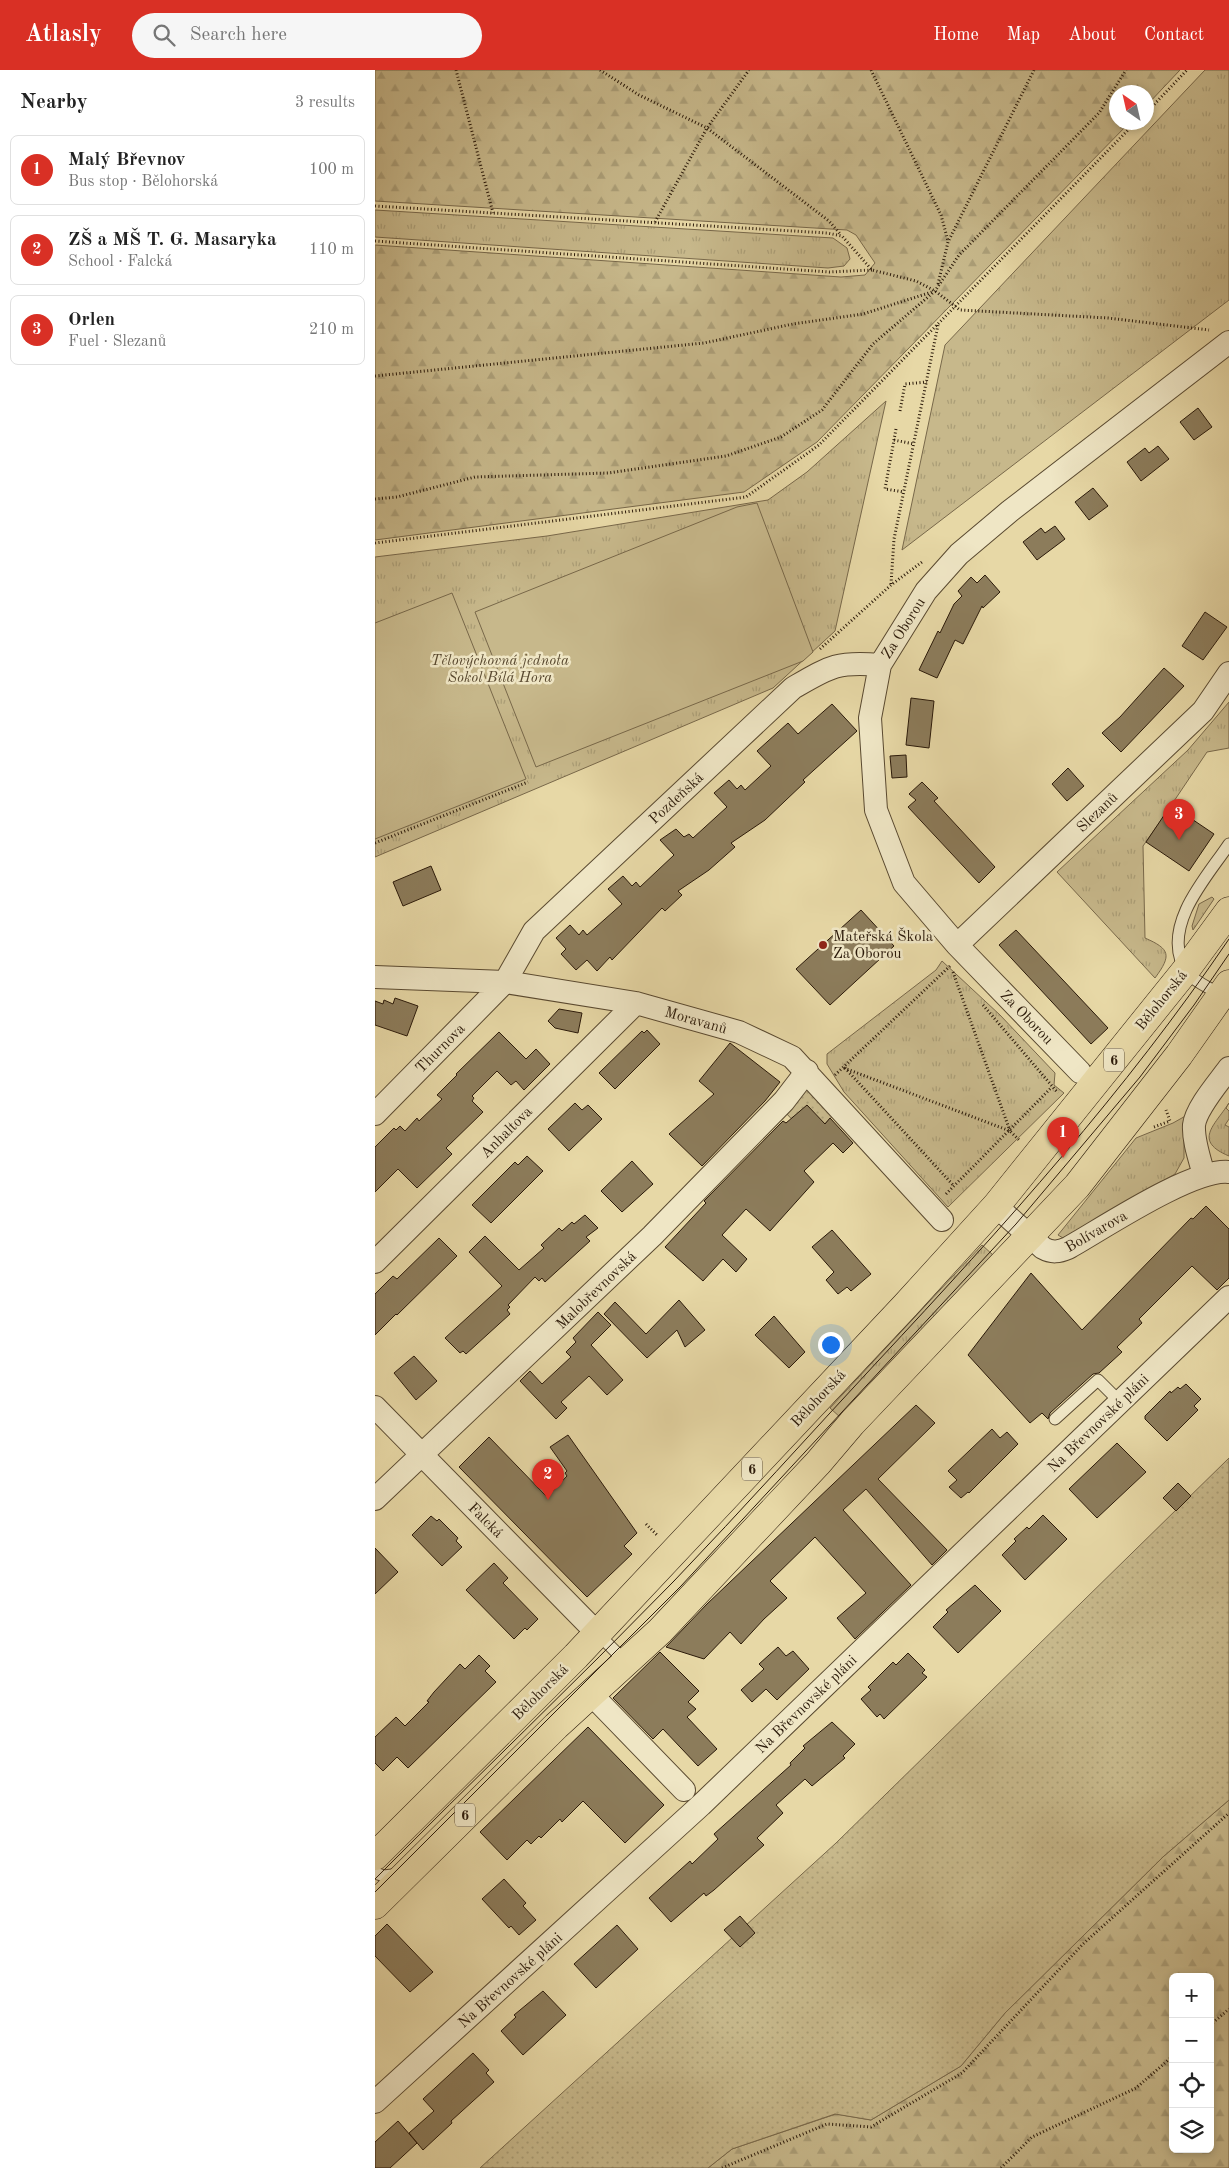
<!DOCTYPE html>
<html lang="en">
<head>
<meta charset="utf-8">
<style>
  body { margin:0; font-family:"Old Standard TT",serif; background:#f6f6f6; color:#222 }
  .controls { position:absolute; right:15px; bottom:15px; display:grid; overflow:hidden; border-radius:8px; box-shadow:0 2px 8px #0003 }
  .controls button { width:45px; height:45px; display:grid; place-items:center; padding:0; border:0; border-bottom:1px solid #e0e0e0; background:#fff; color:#222; font:25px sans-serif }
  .compass { position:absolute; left:734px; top:15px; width:45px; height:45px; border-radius:50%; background:#fff; box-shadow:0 2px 8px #0003; rotate:326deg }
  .you { position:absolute; left:455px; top:1274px; width:18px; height:18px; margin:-12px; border:4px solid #fff; border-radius:50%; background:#1a73e8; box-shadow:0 0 0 8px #1a73e833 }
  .badge { display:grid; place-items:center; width:32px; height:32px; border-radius:50%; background:#d93025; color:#fff; font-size:16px; font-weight:700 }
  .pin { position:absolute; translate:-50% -41px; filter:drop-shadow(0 1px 2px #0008) }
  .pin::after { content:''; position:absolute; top:26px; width:18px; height:15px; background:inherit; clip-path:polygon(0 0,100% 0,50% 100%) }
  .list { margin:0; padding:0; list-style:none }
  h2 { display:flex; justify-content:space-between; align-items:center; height:65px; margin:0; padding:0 20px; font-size:21px }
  h2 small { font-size:16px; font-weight:400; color:#767676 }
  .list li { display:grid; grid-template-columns:32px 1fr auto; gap:15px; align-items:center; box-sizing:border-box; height:70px; margin:0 10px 10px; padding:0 10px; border:1px solid #e0e0e0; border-radius:8px }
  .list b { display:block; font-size:19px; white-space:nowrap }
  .list p { margin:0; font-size:16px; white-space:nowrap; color:#767676 }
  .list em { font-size:16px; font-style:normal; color:#767676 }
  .icon { flex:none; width:28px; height:28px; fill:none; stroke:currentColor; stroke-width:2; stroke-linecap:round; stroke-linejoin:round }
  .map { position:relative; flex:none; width:854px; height:2098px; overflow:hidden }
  header { display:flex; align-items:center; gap:30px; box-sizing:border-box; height:70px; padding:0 25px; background:#d93025; color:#fff }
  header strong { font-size:24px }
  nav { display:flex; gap:28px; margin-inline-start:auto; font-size:18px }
  .search { width:350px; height:45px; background:#f6f6f6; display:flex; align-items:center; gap:12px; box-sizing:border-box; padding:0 18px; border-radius:28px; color:#767676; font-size:19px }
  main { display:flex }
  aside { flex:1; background:#fff }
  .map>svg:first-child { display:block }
  .grass { fill:url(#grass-tufts); stroke:#78684a }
  .forest { fill:url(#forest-firs); stroke:#78684a; fill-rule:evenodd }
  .garden { fill:url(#garden-dots); stroke:#78684a }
  .pitch { fill:#c7b88b; stroke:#78684a }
  .building { fill:#8c7c5b; stroke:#2a1909 }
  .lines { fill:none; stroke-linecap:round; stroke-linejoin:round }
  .lane-casing { stroke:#594930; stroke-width:13 }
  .street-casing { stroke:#594930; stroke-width:24 }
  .primary-casing { stroke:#2a1909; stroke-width:29 }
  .path { stroke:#2a1909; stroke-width:3; stroke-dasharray:1 2.5; stroke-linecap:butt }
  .lane { stroke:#efe6c5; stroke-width:11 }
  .street { stroke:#efe6c5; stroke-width:22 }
  .primary { stroke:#e7d8a6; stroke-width:28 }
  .tram { stroke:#2a1909; stroke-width:1 }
  .poi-dot { fill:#8f2418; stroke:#efe6c5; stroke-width:2 }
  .labels { text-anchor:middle; stroke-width:5; stroke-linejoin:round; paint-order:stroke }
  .shield { fill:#efe6c5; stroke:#655641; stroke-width:1 }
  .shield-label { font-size:14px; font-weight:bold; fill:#2a1909 }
  .street-label { font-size:15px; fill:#2a1909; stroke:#efe6c5 }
  .park-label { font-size:15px; font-style:italic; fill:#594930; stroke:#efe6c5 }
  .poi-label { font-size:15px; fill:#2a1909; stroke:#efe6c5; text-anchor:start }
</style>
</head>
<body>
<header>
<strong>Atlasly</strong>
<div class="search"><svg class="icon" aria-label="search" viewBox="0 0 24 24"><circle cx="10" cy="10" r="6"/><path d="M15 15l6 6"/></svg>Search here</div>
<nav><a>Home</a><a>Map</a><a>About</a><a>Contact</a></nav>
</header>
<main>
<aside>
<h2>Nearby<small>3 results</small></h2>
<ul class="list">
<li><span class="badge">1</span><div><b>Malý Břevnov</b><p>Bus stop · Bělohorská</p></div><em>100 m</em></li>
<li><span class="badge">2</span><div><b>ZŠ a MŠ T. G. Masaryka</b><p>School · Falcká</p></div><em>110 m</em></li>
<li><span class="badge">3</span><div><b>Orlen</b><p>Fuel · Slezanů</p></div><em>210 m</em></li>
</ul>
</aside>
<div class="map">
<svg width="854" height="2098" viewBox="0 0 854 2098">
  <defs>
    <pattern id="grass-tufts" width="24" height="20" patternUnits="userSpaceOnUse" patternTransform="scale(1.25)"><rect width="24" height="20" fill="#c7b88b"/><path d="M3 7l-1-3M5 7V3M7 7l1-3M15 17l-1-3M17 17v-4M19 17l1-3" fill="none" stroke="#ab9e77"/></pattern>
    <pattern id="forest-firs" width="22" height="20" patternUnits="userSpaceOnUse" patternTransform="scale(1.25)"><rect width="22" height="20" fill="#c7b88b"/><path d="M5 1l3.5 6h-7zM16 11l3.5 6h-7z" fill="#ab9e77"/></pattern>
    <pattern id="garden-dots" width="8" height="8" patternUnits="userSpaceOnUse" patternTransform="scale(1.25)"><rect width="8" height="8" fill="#c7b88b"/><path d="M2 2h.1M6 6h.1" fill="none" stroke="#ab9e77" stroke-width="1.8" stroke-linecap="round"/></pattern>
  </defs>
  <rect width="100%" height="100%" fill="#e7d8a6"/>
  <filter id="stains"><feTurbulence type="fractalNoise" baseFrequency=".004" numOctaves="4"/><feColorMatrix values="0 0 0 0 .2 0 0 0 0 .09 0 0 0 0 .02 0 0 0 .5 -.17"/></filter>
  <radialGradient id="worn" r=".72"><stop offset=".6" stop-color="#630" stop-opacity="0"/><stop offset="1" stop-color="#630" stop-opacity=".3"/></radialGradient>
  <path class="grass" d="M 830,0 L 854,0 L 854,230 L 527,480 L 570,275 Z
    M 0,140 L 458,168 L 472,178 L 475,189 L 469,196 L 453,198 L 0,167 Z
    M 511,331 L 460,561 L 398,618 L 0,787 L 0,487 L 172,466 L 393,430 L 432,402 Z
    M 854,632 L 854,678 L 832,682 L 793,740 L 790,741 L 792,742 L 768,776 L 770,868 C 795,879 797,885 780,908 L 682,802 L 813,680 Z
    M 837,827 L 839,829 L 818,860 L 817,856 L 824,834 Z
    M 567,891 L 625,945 L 680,1003 L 679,1015 L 689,1023 L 573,1137 L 469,1022 L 452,994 L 452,984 L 561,900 Z
    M 854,1033 L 851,1038 L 854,1041 L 854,1049 L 850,1055 L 854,1057 L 854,1086 C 818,1071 839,1056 854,1033 Z
    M 814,1044 L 809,1065 L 809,1088 L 800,1104 L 688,1168 L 683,1165 L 761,1068 L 798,1053 Z
    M 607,1175 L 618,1185 L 466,1348 L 455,1338 Z"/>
  <path class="forest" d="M 0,0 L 805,0 L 772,35 L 772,22 L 742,22 L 742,52 L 754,53 L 442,372 L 369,422 L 0,470 L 0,175 L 466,207 L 490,205 L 500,193 L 481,165 L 472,160 L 0,131 Z
    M 854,1730 L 854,2098 L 333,2098 L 357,2079 L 461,2044 L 496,2050 L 586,1996 L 630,1943 L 789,1786 ZM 798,1907 L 835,1907 L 835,2079 L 798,2079 Z"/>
  <path class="garden" d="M 432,1018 L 462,1042 L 435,1068 L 407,1039 Z
    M 854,1388 L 854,1730 L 789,1786 L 630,1943 L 586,1996 L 496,2050 L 460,2044 L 357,2079 L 333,2098 L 105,2098 L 461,1773 Z"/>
  <path class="pitch" d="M 382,433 L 438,582 L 428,591 L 161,697 L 100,542 L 362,437 Z
    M 77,523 L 151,709 L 0,769 L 0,553 Z"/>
  <path class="building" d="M 823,338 L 837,357 L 819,370 L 805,352 Z
    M 783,376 L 794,389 L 766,411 L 752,392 L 770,378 L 774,383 Z
    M 718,418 L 733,436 L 714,450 L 700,432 Z
    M 680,456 L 690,469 L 662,490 L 648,472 L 666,458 L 670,463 Z
    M 610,505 L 625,522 L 608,538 L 607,536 L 588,574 L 580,570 L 562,608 L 544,600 L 563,561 L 565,563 L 579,534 L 587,526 L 583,521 L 596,507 L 602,513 Z
    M 830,542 L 852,557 L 828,590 L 807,576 Z
    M 789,598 L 809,616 L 746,682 L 727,663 L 745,647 Z
    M 536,628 L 559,631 L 554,678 L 531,675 Z
    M 457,634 L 482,661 L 428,710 L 430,712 L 390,750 L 356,773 L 360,777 L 334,800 L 303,821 L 307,825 L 290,841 L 287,838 L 237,890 L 235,887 L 222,901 L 212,890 L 201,900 L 186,884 L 191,879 L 181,868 L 195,855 L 204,865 L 208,860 L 212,865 L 247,834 L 233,819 L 248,806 L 257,816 L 261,812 L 265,817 L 299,785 L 285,770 L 301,759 L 309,767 L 314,764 L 318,768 L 352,737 L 339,723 L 354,710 L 362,719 L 366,715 L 370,720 L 396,696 L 382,681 L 413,653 L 423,664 Z
    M 531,685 L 532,707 L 517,708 L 515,686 Z
    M 693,698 L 709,716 L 692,731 L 677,714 Z
    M 547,712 L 563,728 L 559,731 L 620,797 L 604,813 L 533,737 L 541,730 L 534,724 Z
    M 796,735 L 839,764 L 814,801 L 771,772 Z
    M 56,796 L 66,820 L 28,836 L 18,812 Z
    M 486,840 L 519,876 L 455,935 L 421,899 Z
    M 641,860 L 733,958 L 716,974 L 624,875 Z
    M 20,928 L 43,936 L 32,966 L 0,955 L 0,931 L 8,934 L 9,930 L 18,934 Z
    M 184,939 L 207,943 L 203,963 L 180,958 L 173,951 Z
    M 272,960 L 285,974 L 240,1019 L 224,1003 L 267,961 L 269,963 Z
    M 124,962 L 151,989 L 161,979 L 175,994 L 149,1020 L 141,1011 L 136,1015 L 122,1001 L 97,1026 L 99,1028 L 97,1031 L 108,1042 L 71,1078 L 77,1084 L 42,1118 L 23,1099 L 0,1122 L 0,1077 L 19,1058 L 21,1060 L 25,1056 L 30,1061 L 42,1048 L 44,1051 L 67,1029 L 62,1025 L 82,1005 L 81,1004 Z
    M 355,973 L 405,1012 L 390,1031 L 327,1096 L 294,1064 L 339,1024 L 324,1011 Z
    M 200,1033 L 207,1040 L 213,1035 L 227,1049 L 194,1081 L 173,1059 Z
    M 432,1035 L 450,1054 L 455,1048 L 478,1073 L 468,1083 L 458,1073 L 429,1101 L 439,1112 L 395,1161 L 371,1139 L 347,1165 L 372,1189 L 361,1202 L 348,1189 L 328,1211 L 290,1177 L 331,1133 L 329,1131 L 408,1051 L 411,1053 Z
    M 152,1086 L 168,1101 L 116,1153 L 97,1135 L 140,1092 L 143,1095 Z
    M 257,1091 L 278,1114 L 247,1142 L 226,1121 Z
    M 831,1136 L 854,1159 L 854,1208 L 842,1220 L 817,1196 L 764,1249 L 767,1253 L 742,1277 L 747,1282 L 724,1303 L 718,1304 L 675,1343 L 673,1349 L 667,1343 L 655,1353 L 593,1285 L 656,1203 L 707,1260 L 816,1148 L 818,1149 Z
    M 210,1145 L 223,1158 L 211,1167 L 215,1171 L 170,1212 L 167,1208 L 164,1211 L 160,1207 L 133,1235 L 135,1237 L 132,1240 L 135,1244 L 91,1284 L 88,1281 L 85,1283 L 70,1268 L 127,1216 L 94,1182 L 110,1166 L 144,1200 L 169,1178 L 166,1175 L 184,1158 L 187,1161 L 197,1152 L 199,1154 Z
    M 457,1160 L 496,1204 L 476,1221 L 472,1217 L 463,1224 L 451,1210 L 459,1202 L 437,1177 Z
    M 64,1168 L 82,1186 L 22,1245 L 21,1244 L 0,1265 L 0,1224 L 18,1206 L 22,1209 Z
    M 304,1230 L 330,1260 L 310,1277 L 302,1260 L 272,1288 L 229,1244 L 240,1232 L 271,1264 Z
    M 223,1242 L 236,1255 L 216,1275 L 248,1310 L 232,1325 L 214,1306 L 186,1332 L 192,1338 L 181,1349 L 145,1311 L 155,1301 L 167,1314 L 196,1287 L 191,1282 L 201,1272 L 198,1268 Z
    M 399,1246 L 430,1282 L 414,1298 L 380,1265 Z
    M 39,1286 L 62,1311 L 41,1330 L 19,1303 Z
    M 811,1314 L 826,1329 L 819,1336 L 823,1340 L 792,1371 L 770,1349 L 770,1346 L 795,1321 L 796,1323 L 803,1317 L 805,1319 Z
    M 541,1335 L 560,1353 L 503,1409 L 572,1480 L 557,1495 L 491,1419 L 468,1440 L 536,1515 L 480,1569 L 462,1548 L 491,1523 L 440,1467 L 395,1511 L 412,1528 L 389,1549 L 366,1574 L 355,1562 L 329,1589 L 291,1577 L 332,1534 Z
    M 617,1359 L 625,1368 L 632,1362 L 643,1374 L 594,1423 L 593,1422 L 586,1428 L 574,1417 L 582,1410 L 573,1401 Z
    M 193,1365 L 262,1463 L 249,1476 L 257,1484 L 212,1527 L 84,1397 L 114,1367 L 172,1427 L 192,1406 L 190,1403 L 192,1401 L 175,1377 Z
    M 742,1373 L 771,1402 L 722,1448 L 694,1419 Z
    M 803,1413 L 816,1426 L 801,1441 L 788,1428 Z
    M 668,1445 L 692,1469 L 650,1510 L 627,1485 L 641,1471 L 639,1469 L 652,1457 L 654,1459 Z
    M 56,1446 L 62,1451 L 64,1449 L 83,1468 L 81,1471 L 87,1477 L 67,1496 L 37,1465 Z
    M 0,1478 L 23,1502 L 0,1524 Z
    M 119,1493 L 133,1508 L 128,1513 L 163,1549 L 152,1560 L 150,1558 L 139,1569 L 91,1520 Z
    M 600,1515 L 626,1541 L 583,1583 L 558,1557 L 573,1542 L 571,1540 Z
    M 403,1577 L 411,1586 L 418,1581 L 434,1599 L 402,1630 L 391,1619 L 377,1632 L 366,1620 L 389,1599 L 384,1594 Z
    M 285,1582 L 324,1621 L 313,1632 L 321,1639 L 312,1647 L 342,1679 L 323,1696 L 288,1659 L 278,1669 L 238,1628 Z
    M 533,1583 L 550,1600 L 547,1603 L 552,1607 L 509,1649 L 505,1644 L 502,1647 L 486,1629 L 496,1620 L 493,1617 L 518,1592 L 521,1595 Z
    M 104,1585 L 115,1596 L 110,1601 L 121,1612 L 33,1698 L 22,1687 L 8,1701 L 0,1693 L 0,1667 L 21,1647 L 30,1656 L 54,1632 L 52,1631 L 59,1622 L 85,1594 L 90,1599 Z
    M 457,1652 L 480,1674 L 468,1686 L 470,1688 L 437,1716 L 430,1709 L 401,1735 L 408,1743 L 382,1768 L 389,1775 L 339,1820 L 331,1826 L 329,1823 L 296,1852 L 274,1828 L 315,1791 L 317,1794 L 343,1769 L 339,1764 L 416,1695 L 415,1693 L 430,1678 L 428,1676 Z
    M 213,1657 L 289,1735 L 250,1773 L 208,1731 L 187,1752 L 185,1749 L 166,1768 L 164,1766 L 156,1774 L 152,1770 L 132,1790 L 105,1762 Z
    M 129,1809 L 151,1833 L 148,1836 L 161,1850 L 144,1865 L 136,1856 L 134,1858 L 107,1829 Z
    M 365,1846 L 380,1863 L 365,1877 L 349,1860 Z
    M 12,1854 L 58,1902 L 35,1922 L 0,1886 L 0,1866 Z
    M 242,1855 L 263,1879 L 221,1918 L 199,1894 Z
    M 168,1921 L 191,1945 L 148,1985 L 126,1961 L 141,1947 L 139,1945 Z
    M 98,1983 L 114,2000 L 111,2003 L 119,2012 L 76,2051 L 77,2053 L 48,2080 L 34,2063 L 59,2041 L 48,2029 Z
    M 23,2051 L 42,2073 L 15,2098 L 0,2098 L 0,2072 Z"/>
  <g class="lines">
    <defs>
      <path id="lane" d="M 846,925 C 835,918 820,912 811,902 C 808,899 808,895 806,891 C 792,849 832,807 854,774
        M 680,1349 L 723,1310 L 745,1332
        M 222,1563 L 251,1592
        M 0,1803 L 9,1806 L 25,1804"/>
      <path id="street" d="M 582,875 L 828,641 L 854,603
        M 0,907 L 130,912 L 261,933 L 364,962 L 417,987 L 567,1150
        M 705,1002 L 582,875 L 529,813 L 501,740 L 495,648 L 505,595 L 551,521 L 584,484 L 635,441 L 854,272
        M 0,1044 L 130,912 L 159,861 L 418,618 C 454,597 462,591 505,595
        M 829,1105 C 825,1090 818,1071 819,1055 C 821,1038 844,1012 854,998
        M 621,1136 L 668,1178 C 677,1183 684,1182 693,1178 C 727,1159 818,1098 854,1102
        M 0,1192 L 261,933
        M 0,1337 L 222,1563
        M 0,1429 L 277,1166 L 409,1031 L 432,1001
        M 216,1624 L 309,1720
        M 0,2032 L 326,1735 L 854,1227"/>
      <path id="primary" d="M 0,1786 L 201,1586 L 531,1235 L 621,1136 L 810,901 L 854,841
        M 0,1835 L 181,1656 L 285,1561 L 443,1393 L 477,1353 L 702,1116 L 804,985 L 854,914"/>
    </defs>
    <use href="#lane" class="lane-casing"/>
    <use href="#street" class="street-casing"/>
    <use href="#primary" class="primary-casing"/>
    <path class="path" d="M 81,0 L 118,143
      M 225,0 L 264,25 L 332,58 L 454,151 L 466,165
      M 496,0 L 566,145 L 573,171
      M 772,42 L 812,0
      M 0,136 L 452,163 L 467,166 L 497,200 L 541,211 L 560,221 L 585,240 L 733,248 L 834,260
      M 280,152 L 332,58 L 374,0
      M 0,171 L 454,202 L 497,200
      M 563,214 L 573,172 L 659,0
      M 0,306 L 329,273 L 418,254 L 488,244 L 557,222
      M 525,341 L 530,314 L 552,312
      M 521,359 L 510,419 L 529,422
      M 519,370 L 539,374
      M 0,429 L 22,427 L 100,407 L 233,403 L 351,386 L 406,367 L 447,340 L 498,274 L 560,221 L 584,185 L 724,43 L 751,0
      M 0,473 L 371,427 L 444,375 L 761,52
      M 516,514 L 519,469 L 563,255
      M 445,579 L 516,515 L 547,492
      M 0,773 L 153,712
      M 578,902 L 635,1061
      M 608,935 L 683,1023
      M 469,998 L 635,1061 L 645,1071
      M 470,998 L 579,1116
      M 460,1005 L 575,896
      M 779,1057 L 795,1051 L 791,1040
      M 571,1124 L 676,1018
      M 271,1454 L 283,1466
      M 835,1955 L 854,1939
      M 347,2098 L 452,2054 L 496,2057 L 587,2003 L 708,1874 L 854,1743
      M 626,2098 L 657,2067 L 761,2018 L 798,1986"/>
    <use href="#lane" class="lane"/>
    <use href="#street" class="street"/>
    <use href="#primary" class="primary"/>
    <path class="tram" d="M 0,1809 C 99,1709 201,1612 299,1511 C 368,1439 435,1364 503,1291 C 629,1156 750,1022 854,869
      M 0,1822 L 306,1516 L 641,1154 L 765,1007 L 819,935 L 854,884"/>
  </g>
  <circle class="poi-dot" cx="448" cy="875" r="5"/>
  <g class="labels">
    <g class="shield">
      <rect x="729" y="978.5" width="20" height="23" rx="4"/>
      <rect x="367" y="1387.5" width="20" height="23" rx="4"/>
      <rect x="80" y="1733.5" width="20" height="23" rx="4"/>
    </g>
    <g class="shield-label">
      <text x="739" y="995">6</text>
      <text x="377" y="1404">6</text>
      <text x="90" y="1750">6</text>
    </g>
    <g class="street-label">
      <text transform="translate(528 558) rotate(-58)" y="5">Za Oborou</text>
      <text transform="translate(301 728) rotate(-43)" y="5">Pozdeňská</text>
      <text transform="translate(722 742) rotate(-44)" y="5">Slezanů</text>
      <text transform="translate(786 930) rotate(-51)" y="5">Bělohorská</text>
      <text transform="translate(652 947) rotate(46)" y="5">Za Oborou</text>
      <text transform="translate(321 950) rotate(16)" y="5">Moravanů</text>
      <text transform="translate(65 978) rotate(-45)" y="5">Thurnova</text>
      <text transform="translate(131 1062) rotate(-45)" y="5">Anhaltova</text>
      <text transform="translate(721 1161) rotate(-30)" y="5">Bolívarova</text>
      <text transform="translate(221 1220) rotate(-44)" y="5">Malobřevnovská</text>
      <text transform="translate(443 1328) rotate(-47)" y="5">Bělohorská</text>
      <text transform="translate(723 1353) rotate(-44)" y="5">Na Břevnovské pláni</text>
      <text transform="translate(111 1450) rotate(45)" y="5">Falcká</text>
      <text transform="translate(165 1622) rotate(-45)" y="5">Bělohorská</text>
      <text transform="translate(431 1634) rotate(-44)" y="5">Na Břevnovské pláni</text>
      <text transform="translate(135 1910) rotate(-42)" y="5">Na Břevnovské pláni</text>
    </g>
    <g class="park-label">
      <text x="125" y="595">Tělovýchovná jednota<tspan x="125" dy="17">Sokol Bílá Hora</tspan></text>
    </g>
    <g class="poi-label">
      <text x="458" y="871">Mateřská Škola<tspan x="458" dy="17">Za Oborou</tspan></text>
    </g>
  </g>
  <rect width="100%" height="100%" filter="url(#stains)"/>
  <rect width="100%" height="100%" fill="url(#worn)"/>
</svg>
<div class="controls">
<button>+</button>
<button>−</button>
<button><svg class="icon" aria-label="locate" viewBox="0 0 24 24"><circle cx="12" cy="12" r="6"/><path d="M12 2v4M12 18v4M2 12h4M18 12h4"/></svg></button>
<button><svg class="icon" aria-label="layers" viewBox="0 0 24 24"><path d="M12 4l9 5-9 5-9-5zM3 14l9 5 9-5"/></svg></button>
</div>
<svg class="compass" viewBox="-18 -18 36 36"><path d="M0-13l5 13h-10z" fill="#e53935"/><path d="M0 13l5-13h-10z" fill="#767676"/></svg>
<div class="you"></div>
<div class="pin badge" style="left:688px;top:1088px">1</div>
<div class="pin badge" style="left:173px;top:1430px">2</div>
<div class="pin badge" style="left:804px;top:770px">3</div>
</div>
</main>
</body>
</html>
